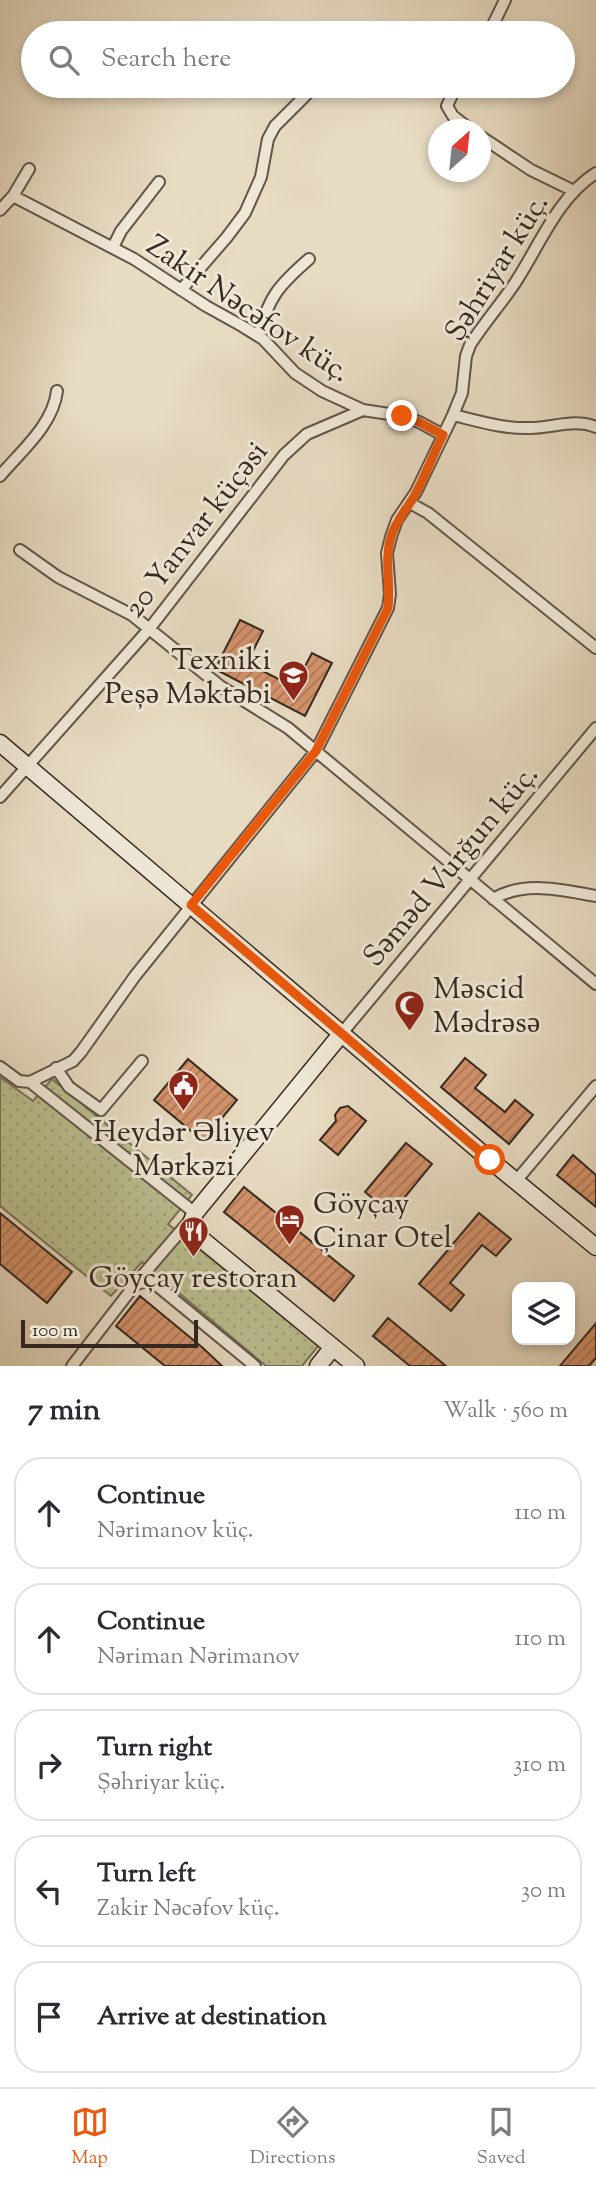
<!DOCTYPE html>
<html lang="en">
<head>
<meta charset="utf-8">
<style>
  body { margin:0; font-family:"Sorts Mill Goudy",serif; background:#f7f7f7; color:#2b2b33 }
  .controls { position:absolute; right:21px; bottom:21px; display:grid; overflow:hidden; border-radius:14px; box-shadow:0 4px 10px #0003 }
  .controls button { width:63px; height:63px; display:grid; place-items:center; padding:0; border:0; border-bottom:2px solid #e1e1e2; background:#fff; color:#2b2b33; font:35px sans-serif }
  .compass { position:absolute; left:428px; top:119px; width:63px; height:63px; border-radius:50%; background:#fff; box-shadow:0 4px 10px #0003; rotate:27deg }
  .scale { position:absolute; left:21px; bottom:18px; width:177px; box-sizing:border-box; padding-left:7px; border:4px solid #342820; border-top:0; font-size:19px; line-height:24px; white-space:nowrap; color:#342820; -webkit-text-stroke:5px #efe8d7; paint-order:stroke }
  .stop { position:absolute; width:21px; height:21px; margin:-16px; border:5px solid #ea580c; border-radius:50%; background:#fff }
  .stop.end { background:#ea580c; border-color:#fff; box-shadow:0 2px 7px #0008 }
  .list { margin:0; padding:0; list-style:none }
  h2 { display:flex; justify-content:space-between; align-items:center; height:91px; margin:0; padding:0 28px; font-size:30px }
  h2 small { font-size:23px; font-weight:400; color:#7c7c81 }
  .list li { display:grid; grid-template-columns:46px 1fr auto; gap:21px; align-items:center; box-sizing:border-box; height:112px; margin:0 14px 14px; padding:0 14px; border:2px solid #e1e1e2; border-radius:28px }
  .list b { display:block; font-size:26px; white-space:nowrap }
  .list p { margin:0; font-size:23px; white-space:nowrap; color:#7c7c81 }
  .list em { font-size:23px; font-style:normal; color:#7c7c81 }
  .icon { flex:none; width:38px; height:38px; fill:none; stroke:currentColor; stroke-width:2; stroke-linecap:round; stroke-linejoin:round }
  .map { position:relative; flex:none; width:596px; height:1366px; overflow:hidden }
  .search { position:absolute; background:#fff; box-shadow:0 4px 10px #0003; left:21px; right:21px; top:21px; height:77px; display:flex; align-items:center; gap:18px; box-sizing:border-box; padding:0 24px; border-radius:38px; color:#7c7c81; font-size:26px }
  .sheet { height:721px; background:#fff }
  nav { display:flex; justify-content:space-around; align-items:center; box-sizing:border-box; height:98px; border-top:2px solid #e1e1e2; background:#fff; font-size:19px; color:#7c7c81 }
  nav a { display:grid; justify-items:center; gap:4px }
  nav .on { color:#ea580c }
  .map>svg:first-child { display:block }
  .park { fill:url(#park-dots); stroke:#777458; stroke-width:2 }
  .building { fill:url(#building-hatch); stroke:#342820; stroke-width:2 }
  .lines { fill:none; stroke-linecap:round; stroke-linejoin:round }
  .street-casing { stroke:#615548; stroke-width:14 }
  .secondary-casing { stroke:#342820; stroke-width:19 }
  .street { stroke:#efe8d7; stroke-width:10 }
  .secondary { stroke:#efe8d7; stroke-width:16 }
  .route { stroke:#ea580c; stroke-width:9 }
  .labels { text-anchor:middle; stroke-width:6; stroke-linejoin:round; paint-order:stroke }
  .street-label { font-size:30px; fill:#342820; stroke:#efe8d7 }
  .poi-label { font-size:30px; fill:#342820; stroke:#efe8d7; text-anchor:start }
</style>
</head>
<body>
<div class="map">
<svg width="596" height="1366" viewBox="0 0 596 1366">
  <defs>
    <pattern id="park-dots" width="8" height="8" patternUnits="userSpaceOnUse" patternTransform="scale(1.75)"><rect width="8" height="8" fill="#babf90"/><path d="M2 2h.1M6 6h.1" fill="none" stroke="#a0a47c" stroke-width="1.8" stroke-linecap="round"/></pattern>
    <pattern id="building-hatch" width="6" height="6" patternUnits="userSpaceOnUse" patternTransform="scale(1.75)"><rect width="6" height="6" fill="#d4936c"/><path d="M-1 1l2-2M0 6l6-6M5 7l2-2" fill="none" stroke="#ad7858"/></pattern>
  </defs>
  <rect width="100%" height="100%" fill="#e7dbc2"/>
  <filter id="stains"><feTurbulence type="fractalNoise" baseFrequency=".00286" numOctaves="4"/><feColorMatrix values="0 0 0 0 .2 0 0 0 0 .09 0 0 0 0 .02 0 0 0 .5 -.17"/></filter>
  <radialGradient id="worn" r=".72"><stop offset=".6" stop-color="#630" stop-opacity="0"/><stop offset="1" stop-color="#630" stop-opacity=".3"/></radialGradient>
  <path class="park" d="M 0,1077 L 33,1101 L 52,1079 L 192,1195 L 168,1224 L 319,1345 L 302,1366 L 266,1366 L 142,1262 L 111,1296 L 0,1206 Z"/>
  <path class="building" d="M 240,620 L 263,631 L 247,663 L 294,687 L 312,653 L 332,663 L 305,716 L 215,669 Z
    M 465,1058 L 486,1075 L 475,1088 L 505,1112 L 515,1100 L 533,1115 L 509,1144 L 441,1087 Z
    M 188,1059 L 237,1100 L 203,1141 L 154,1100 Z
    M 348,1106 L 366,1121 L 338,1155 L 320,1140 L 336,1121 L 335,1115 L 340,1108 Z
    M 406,1143 L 432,1164 L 391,1214 L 365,1192 Z
    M 573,1155 L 596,1175 L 596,1207 L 557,1175 Z
    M 244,1187 L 354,1276 L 334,1301 L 224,1212 Z
    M 0,1213 L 72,1272 L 47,1303 L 0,1264 Z
    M 479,1213 L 511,1239 L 496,1256 L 482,1245 L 450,1283 L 464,1295 L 451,1311 L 419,1284 Z
    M 140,1296 L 203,1348 L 222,1366 L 165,1366 L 116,1326 Z
    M 388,1318 L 446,1366 L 410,1366 L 373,1336 Z
    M 596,1323 L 596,1358 L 589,1366 L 560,1366 Z"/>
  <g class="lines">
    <defs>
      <path id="street" d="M 489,33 L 505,0
        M 456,86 L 447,106 L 453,116 L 471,130
        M 480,136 L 531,170 L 574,191
        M 13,196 L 29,169
        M 0,210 L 13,196 L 134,259 L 206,306 L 242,326 L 263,339 L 295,373 L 322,391 L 363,410 L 402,416 L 419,422 L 443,435
        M 113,247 L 121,231 L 159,182
        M 181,290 L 227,237 L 245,213 L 261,177 L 268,139 L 275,126 L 315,86
        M 258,336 C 269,297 278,286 309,259
        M 453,415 C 478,421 504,429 530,428 C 553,428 574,418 596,427
        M 0,476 C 21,451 53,425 57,391
        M 410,503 L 428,513 L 596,648
        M 20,550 L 58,577 L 132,615 L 220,686 L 288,728 L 596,984
        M 0,797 L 150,628 L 284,455 L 307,434 L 363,410
        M 493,899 C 525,880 561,890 596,896
        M 342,1033 L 596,728
        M 0,1067 L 19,1081 L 30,1082 L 73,1061 L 81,1052 L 135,976 L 316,751 L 388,608 L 390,594 L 387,553 L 391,537 L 397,520 L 416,492 L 453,415 L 462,393 L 466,356 L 470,345 C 484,323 501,304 515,283 C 540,245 557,198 596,173
        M 56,1068 L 69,1087 L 101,1110 L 142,1061
        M 30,1082 L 195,1213
        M 516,1181 L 596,1086
        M 136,1283 L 191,1219
        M 72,1366 L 134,1286 C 141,1281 146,1281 155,1284 L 255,1366"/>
      <path id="secondary" d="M 0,743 L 490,1160 L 596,1247
        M 342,1033 L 195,1213 L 190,1226 L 194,1233 L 356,1366
        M 318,1366 L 333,1347"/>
    </defs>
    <use href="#street" class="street-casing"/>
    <use href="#secondary" class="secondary-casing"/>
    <use href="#street" class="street"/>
    <use href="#secondary" class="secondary"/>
  </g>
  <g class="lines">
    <path class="route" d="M 402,416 L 419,422 L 443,435 C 433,455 425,476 415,495 C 407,509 396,520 391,537 C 384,560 391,584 388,608 L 316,751 L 191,905 L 490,1160"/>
  </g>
  <defs>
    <symbol id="university-pin" viewBox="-11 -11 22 30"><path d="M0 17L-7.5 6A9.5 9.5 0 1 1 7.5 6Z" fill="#8f2418" stroke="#efe8d7"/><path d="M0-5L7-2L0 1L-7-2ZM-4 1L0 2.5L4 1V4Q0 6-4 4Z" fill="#fff"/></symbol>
    <symbol id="mosque-pin" viewBox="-11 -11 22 30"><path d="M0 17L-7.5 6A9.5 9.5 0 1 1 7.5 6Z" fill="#8f2418" stroke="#efe8d7"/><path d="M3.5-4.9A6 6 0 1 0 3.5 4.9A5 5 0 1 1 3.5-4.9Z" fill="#fff"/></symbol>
    <symbol id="civic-pin" viewBox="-11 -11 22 30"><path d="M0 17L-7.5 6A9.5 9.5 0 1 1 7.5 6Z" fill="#8f2418" stroke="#efe8d7"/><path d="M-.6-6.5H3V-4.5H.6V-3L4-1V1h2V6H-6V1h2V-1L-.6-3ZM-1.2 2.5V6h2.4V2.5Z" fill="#fff"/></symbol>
    <symbol id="hotel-pin" viewBox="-11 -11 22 30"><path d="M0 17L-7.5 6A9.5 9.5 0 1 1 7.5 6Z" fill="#8f2418" stroke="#efe8d7"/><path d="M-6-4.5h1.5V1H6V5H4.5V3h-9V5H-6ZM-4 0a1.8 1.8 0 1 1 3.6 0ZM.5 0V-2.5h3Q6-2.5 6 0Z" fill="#fff"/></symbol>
    <symbol id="restaurant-pin" viewBox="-11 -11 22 30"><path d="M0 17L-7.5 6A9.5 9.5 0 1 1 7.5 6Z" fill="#8f2418" stroke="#efe8d7"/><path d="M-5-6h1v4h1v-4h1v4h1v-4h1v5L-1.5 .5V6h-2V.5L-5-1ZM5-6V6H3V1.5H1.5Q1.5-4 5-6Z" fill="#fff"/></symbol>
  </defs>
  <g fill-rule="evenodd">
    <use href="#university-pin" x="276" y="658" width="35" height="47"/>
    <use href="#mosque-pin" x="392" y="988" width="35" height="47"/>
    <use href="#civic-pin" x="166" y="1068" width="35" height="47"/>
    <use href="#hotel-pin" x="272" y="1202" width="35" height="47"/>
    <use href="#restaurant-pin" x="176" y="1214" width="35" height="47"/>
  </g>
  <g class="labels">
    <g class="street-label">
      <text transform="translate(496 267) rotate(-58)" y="10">Şəhriyar küç.</text>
      <text transform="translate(249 308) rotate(34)" y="10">Zakir Nəcəfov küç.</text>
      <text transform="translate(195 529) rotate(-52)" y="10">20 Yanvar küçəsi</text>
      <text transform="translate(450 865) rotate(-50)" y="10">Səməd Vurğun küç.</text>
    </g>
    <g class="poi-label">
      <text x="271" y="669" text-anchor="end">Texniki<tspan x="271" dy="34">Peşə Məktəbi</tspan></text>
      <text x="433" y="998">Məscid<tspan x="433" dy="34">Mədrəsə</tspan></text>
      <text x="184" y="1141" text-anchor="middle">Heydər Əliyev<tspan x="184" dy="34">Mərkəzi</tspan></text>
      <text x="313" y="1213">Göyçay<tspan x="313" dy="34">Çinar Otel</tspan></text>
      <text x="193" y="1287" text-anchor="middle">Göyçay restoran</text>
    </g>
  </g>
  <rect width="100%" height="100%" filter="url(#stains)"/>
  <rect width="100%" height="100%" fill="url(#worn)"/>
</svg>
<div class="controls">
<button><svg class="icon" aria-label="layers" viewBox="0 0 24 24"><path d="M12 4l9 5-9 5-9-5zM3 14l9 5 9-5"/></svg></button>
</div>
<svg class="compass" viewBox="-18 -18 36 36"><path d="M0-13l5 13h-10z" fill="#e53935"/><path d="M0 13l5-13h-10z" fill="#7c7c81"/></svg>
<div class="scale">100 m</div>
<div class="stop" style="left:490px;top:1160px"></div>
<div class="stop end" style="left:402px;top:416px"></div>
<div class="search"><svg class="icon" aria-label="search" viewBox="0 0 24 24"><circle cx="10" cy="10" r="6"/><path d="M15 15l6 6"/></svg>Search here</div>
</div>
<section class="sheet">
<h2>7 min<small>Walk · 560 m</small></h2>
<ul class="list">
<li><svg class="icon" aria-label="ahead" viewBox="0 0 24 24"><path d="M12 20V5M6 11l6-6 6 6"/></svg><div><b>Continue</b><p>Nərimanov küç.</p></div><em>110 m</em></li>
<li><svg class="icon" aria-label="ahead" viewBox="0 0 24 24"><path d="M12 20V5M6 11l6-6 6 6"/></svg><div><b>Continue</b><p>Nəriman Nərimanov</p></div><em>110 m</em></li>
<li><svg class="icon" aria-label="right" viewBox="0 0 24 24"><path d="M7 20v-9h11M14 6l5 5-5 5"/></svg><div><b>Turn right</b><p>Şəhriyar küç.</p></div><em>310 m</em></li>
<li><svg class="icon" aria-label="left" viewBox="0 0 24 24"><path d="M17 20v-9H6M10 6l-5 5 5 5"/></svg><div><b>Turn left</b><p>Zakir Nəcəfov küç.</p></div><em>30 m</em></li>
<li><svg class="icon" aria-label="arrive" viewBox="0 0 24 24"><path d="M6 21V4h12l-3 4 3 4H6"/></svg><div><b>Arrive at destination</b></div></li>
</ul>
</section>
<nav>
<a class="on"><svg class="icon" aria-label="map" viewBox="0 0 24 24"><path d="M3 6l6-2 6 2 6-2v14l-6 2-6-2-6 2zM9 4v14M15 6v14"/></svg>Map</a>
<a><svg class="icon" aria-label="directions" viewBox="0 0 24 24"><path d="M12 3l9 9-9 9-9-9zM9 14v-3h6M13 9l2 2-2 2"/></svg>Directions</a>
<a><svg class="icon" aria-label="saved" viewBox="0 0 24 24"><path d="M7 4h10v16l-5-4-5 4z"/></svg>Saved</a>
</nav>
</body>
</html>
